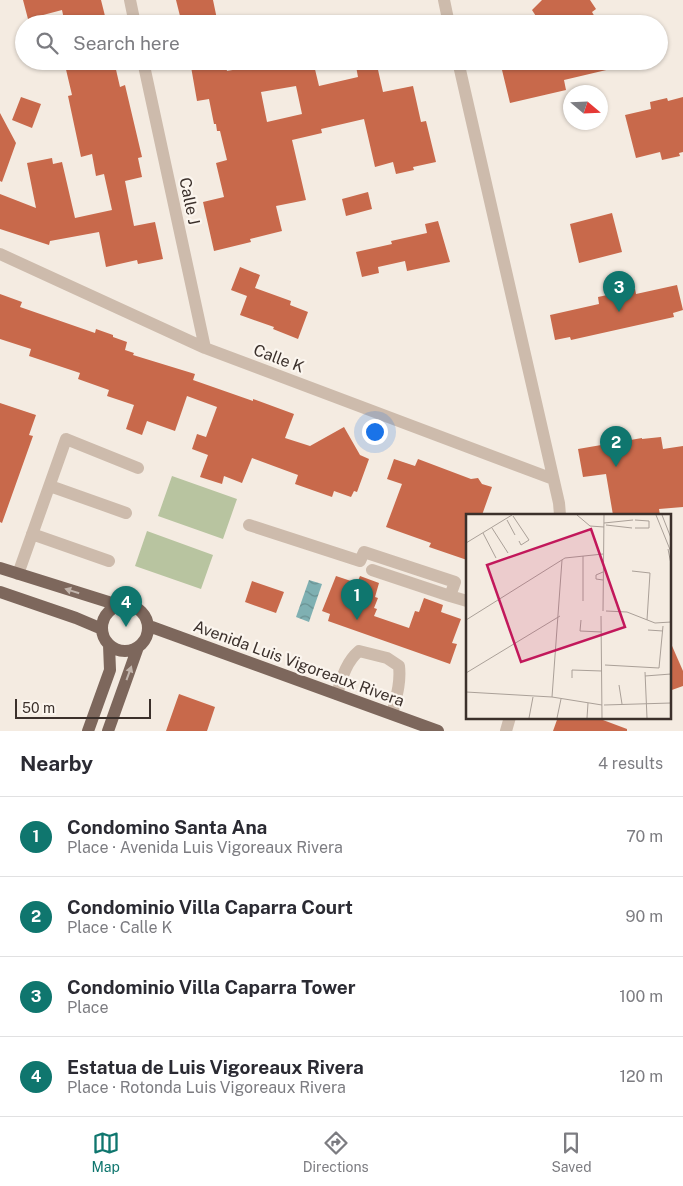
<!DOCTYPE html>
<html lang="en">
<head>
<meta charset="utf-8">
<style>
  body { margin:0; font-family:"Public Sans",sans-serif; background:#f2f2f3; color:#2b2b33 }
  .compass { position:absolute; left:563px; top:85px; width:45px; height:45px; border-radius:50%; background:#fff; box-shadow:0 1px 4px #0004; rotate:109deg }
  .scale { position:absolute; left:15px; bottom:12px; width:136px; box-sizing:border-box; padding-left:5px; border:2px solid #3b302b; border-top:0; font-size:14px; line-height:18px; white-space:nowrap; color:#3b302b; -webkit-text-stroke:4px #fbf5ee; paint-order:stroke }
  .you { position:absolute; left:374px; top:431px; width:18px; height:18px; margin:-12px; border:4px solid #fff; border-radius:50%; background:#1a73e8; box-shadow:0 0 0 8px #1a73e833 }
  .badge { display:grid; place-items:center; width:32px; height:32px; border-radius:50%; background:#0f766e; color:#fff; font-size:16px; font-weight:700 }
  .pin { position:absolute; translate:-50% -41px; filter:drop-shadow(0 1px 2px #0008) }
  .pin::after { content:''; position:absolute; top:26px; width:18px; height:15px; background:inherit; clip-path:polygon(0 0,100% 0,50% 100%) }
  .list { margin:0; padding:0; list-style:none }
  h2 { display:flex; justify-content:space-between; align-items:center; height:65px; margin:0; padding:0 20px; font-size:21px }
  h2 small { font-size:16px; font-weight:400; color:#7c7c81 }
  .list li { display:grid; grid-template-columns:32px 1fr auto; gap:15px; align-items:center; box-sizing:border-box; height:80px; padding:0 20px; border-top:1px solid #e1e1e2 }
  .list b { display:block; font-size:19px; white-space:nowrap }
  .list p { margin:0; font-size:16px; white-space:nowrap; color:#7c7c81 }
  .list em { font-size:16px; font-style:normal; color:#7c7c81 }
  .icon { flex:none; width:28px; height:28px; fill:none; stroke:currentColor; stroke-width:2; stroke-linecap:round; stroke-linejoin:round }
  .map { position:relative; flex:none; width:683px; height:731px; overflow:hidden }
  .search { position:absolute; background:#fff; box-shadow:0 1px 4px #0004; left:15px; right:15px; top:15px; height:55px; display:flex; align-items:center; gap:12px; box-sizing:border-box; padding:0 18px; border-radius:28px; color:#7c7c81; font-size:19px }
  .sheet { height:385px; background:#fff }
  nav { display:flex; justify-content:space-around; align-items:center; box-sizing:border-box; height:70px; border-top:1px solid #e1e1e2; background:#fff; font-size:14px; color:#7c7c81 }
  nav a { display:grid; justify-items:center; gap:2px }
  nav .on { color:#0f766e }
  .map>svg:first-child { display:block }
  .garden { fill:#b8c4a0 }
  .water { fill:url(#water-waves) }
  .building { fill:#c8694b; fill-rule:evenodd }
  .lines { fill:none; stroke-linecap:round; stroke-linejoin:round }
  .minor { stroke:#cdbbac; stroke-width:12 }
  .major { stroke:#7d675c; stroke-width:12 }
  .oneway { fill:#c2b5ac }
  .labels { text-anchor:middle; stroke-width:4.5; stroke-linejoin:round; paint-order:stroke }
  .street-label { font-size:16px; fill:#3b302b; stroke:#fbf5ee }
  .inset-road { fill:none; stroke:#aaa098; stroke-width:1 }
  .view { fill:#c2185b; fill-opacity:0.15; stroke:#c2185b; stroke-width:2.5 }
  .inset-edge { fill:none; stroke:#3b302b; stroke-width:2.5 }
</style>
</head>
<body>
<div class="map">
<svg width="683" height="731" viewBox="0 0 683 731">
  <defs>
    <pattern id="water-waves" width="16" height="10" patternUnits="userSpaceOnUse" patternTransform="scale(1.25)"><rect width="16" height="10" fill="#7fb0b2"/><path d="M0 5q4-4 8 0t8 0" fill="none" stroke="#699091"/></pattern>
  </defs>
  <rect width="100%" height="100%" fill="#f4ebe1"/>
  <path class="garden" d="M 172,476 L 237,499 L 223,539 L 158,516 Z
    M 147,531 L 213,555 L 201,589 L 135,566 Z"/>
  <path class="water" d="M 309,580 L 322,584 L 309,622 L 296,617 Z"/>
  <path class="building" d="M 23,0 L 101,0 L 107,24 L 65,24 L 62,10 L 28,19 Z
    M 176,0 L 213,0 L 218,24 L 182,24 Z
    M 542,0 L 590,0 L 596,9 L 592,12 L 599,24 L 541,24 L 532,10 Z
    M 64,61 L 114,61 L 120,87 L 125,85 L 142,157 L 138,158 L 142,177 L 125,181 L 134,226 L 155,222 L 163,259 L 138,264 L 137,260 L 106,267 L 99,232 L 50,241 L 49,245 L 0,229 L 0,194 L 36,208 L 27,163 L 52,158 L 53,164 L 62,162 L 75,218 L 112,210 L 104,174 L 96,176 L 92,154 L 81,157 L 68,96 L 72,95 Z
    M 190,61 L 214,61 L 215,65 L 225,63 L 227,71 L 255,66 L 253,61 L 313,61 L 319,86 L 358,77 L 355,61 L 376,61 L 383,92 L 413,86 L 421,122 L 426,121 L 436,162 L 413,167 L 414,170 L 396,174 L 393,162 L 375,167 L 364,119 L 321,129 L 322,133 L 292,140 L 306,200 L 276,206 L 282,231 L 250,239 L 251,242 L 214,251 L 203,202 L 224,197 L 216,163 L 227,160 L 220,131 L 217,131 L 216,124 L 214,124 L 209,99 L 197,101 ZM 296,86 L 302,114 L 267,122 L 261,92 Z
    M 541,61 L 618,61 L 619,67 L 564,80 L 566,90 L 510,103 L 502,70 Z
    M 21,97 L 41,104 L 32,128 L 12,120 Z
    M 683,97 L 683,152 L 679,153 L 680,156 L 662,160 L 660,152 L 636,158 L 625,115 L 651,109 L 650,102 L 667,98 L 668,101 Z
    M 0,113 L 16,143 L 2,182 L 0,181 Z
    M 368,192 L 372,209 L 346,216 L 342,199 Z
    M 612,213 L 622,252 L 579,263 L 570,224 Z
    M 438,221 L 450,262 L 407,271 L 405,261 L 378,267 L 379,273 L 362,277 L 356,252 L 392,244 L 391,241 L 427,233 L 425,224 Z
    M 240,267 L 260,275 L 255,288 L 291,301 L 290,305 L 308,312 L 298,339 L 273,329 L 274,327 L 240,315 L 247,296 L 231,290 Z
    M 677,285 L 683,310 L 673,313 L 674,317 L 571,340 L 570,337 L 555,340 L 550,315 L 599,304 L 598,297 L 635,289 L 636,294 Z
    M 0,294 L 22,302 L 20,307 L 95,333 L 96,329 L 113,335 L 113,337 L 127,342 L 125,350 L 134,353 L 133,355 L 195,374 L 193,380 L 253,401 L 253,399 L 294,414 L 285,438 L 310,446 L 344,427 L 360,455 L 369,459 L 357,492 L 354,491 L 351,497 L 334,491 L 332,497 L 295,484 L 298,475 L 252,458 L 242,483 L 224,476 L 222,484 L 200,477 L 208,455 L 192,449 L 197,434 L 206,437 L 217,407 L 187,396 L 175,431 L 147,421 L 142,435 L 126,429 L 134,405 L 107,396 L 109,390 L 78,379 L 80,373 L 29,356 L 31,349 L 0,339 Z
    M 0,403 L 36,415 L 29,435 L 33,436 L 2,523 L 0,522 Z
    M 661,437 L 663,449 L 683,446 L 683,507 L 659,509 L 660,515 L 613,515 L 606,474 L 583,477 L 578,449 L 642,438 L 642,439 Z
    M 394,459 L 415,466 L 418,459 L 471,479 L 478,478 L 482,484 L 492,487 L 482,515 L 467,515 L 467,560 L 429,547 L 431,543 L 386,527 L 402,484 L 387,479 Z
    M 336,576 L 357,583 L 360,576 L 379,583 L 375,597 L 378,598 L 374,608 L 377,609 L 374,616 L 409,628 L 415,611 L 419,612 L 424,598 L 443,605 L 441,612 L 461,619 L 452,643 L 457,644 L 450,664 L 328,621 L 330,614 L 322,611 Z
    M 252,581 L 284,592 L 276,613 L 245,602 Z
    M 669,639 L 683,671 L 683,686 L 669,691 Z
    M 179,694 L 215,707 L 207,731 L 166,731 Z
    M 558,717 L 595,717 L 627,729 L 627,731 L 553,731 Z"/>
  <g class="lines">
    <path class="minor" d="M 130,0 L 135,24
      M 444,0 L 449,24
      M 143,61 L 205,348
      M 458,61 L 559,503 L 560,515
      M 0,254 L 205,348 L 553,479
      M 50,486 L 126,513
      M 249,525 L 360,561 L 364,552 L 455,582 L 450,596 L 467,601
      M 32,534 L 109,561
      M 372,570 L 450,596
      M 18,574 L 66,439 L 138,468
      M 337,694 C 342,678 346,662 359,651 L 387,658 L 399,666 C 401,683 396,698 392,714
      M 506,731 L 510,717"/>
    <path class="major" d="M 0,568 L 118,605
      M 0,592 L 76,618 L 102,629
      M102 628a23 23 0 1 1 46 0a23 23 0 1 1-46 0Z
      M 149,626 L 438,731
      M 88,731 L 110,670 L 109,645
      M 108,731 L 138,647"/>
  </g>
  <defs><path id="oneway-solid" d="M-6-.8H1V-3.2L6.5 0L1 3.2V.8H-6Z" transform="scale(1.25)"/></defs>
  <g class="oneway">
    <use href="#oneway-solid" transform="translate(72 591) rotate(-163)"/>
    <use href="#oneway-solid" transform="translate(129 673) rotate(-70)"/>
  </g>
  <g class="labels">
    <g class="street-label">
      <text transform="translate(190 201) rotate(78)" y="6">Calle J</text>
      <text transform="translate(279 358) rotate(21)" y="6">Calle K</text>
      <text transform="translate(299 663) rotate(20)" y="6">Avenida Luis Vigoreaux Rivera</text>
    </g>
  </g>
  <g transform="translate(466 514)">
    <rect width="205" height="205" fill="#f4ebe1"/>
    <path class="inset-road" d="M 111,1 L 124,12 L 138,13M 190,1 L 205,38M 196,1 L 205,24M 47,2 L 63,26 L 55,31 L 53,27M 41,6 L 49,21M 138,9 L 167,6M 140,11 L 166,14M 26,14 L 42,39M 169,14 L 183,14 L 183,7 L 169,6M 17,19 L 30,44M 0,29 L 46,1M 202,35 L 205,50M 117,42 L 117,87M 166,57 L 184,59 L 181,106M 137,66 L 130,65 L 130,61 L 137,58M 137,97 L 138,1M 140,97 L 161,98 L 189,109 L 205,108M 135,102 L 136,204M 0,106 L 99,44 L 137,40M 115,106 L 114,117 L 136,118M 182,116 L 197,117M 139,151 L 193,154 L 197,112M 179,158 L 181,204M 0,159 L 94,102M 179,162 L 205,160M 106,164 L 106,156 L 136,157M 153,171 L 156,190M 0,178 L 86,183 L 136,191M 86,183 L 96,46M 138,191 L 205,189M 63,204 L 67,183M 91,204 L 95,185M 121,204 L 122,189"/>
    <path class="view" d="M 125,15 L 159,113 L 55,148 L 21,51 Z"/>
    <rect width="205" height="205" class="inset-edge"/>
  </g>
</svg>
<svg class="compass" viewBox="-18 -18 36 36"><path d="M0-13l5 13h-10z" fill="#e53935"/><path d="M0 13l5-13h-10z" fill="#7c7c81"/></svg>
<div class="scale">50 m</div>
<div class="you"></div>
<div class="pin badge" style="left:357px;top:620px">1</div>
<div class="pin badge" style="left:616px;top:467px">2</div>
<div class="pin badge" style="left:619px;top:312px">3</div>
<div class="pin badge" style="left:126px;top:627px">4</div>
<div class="search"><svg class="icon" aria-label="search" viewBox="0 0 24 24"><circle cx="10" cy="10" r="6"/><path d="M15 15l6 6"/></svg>Search here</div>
</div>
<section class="sheet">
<h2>Nearby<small>4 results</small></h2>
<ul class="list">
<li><span class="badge">1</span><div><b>Condomino Santa Ana</b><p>Place · Avenida Luis Vigoreaux Rivera</p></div><em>70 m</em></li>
<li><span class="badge">2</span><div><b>Condominio Villa Caparra Court</b><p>Place · Calle K</p></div><em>90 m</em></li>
<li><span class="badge">3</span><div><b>Condominio Villa Caparra Tower</b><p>Place</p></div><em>100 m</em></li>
<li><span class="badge">4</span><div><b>Estatua de Luis Vigoreaux Rivera</b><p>Place · Rotonda Luis Vigoreaux Rivera</p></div><em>120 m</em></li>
</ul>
</section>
<nav>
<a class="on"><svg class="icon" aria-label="map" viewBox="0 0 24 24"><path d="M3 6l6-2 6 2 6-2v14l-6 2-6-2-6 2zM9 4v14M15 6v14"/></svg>Map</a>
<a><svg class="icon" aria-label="directions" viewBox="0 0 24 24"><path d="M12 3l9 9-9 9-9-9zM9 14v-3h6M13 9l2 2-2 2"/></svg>Directions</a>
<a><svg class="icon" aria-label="saved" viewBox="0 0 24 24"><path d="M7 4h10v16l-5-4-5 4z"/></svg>Saved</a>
</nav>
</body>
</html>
